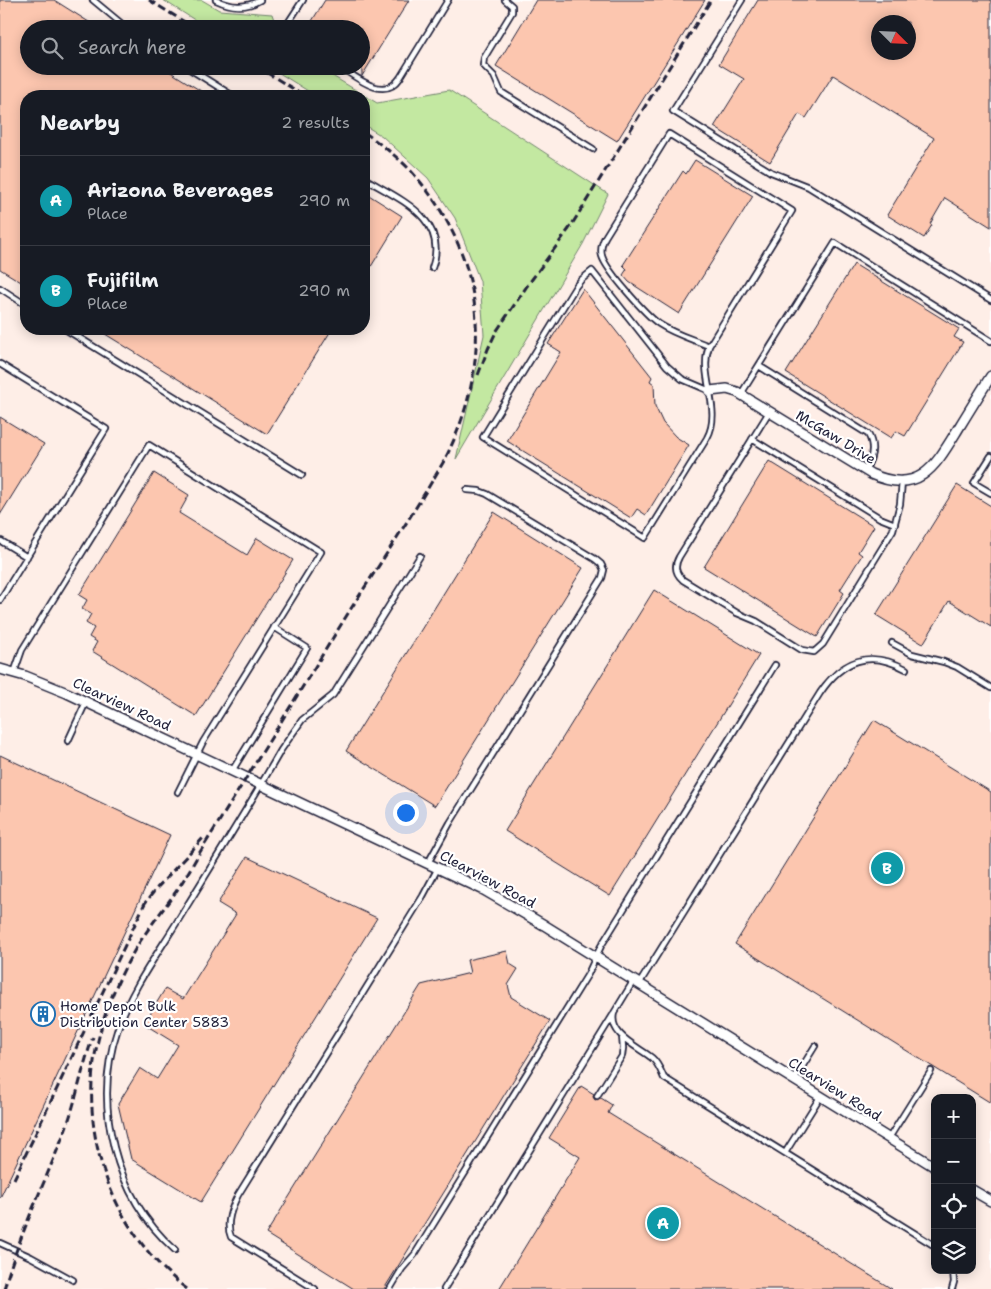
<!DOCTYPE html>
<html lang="en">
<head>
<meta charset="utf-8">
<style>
  body { margin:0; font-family:"Shantell Sans",sans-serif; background:#20242c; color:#f1f3f6 }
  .controls { position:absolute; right:15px; bottom:15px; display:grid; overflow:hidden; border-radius:10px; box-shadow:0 2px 12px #0003 }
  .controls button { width:45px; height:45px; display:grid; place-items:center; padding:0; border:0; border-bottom:1px solid #363941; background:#171b24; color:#f1f3f6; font:25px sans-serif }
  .compass { position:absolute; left:871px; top:15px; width:45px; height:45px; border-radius:50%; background:#171b24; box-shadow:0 2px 12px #0003; rotate:114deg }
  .you { position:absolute; left:405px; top:812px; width:18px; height:18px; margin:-12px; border:4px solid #fff; border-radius:50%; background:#1a73e8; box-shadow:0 0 0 8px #1a73e833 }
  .badge { display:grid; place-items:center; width:32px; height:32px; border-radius:50%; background:#0b8043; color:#fff; font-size:16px; font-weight:700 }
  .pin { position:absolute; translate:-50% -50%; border:2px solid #fff; box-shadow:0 1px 5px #0006 }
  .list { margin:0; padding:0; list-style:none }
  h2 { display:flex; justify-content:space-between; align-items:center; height:65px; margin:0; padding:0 20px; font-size:21px }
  h2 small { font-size:16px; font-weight:400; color:#9ea1a6 }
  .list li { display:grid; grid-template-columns:32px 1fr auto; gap:15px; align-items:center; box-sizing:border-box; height:90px; padding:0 20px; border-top:1px solid #363941 }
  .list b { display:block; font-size:19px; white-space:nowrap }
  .list p { margin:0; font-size:16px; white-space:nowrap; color:#9ea1a6 }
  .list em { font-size:16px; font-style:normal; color:#9ea1a6 }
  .icon { flex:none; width:28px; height:28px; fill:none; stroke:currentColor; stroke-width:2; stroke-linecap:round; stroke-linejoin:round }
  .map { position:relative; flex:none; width:991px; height:1289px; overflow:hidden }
  .search { position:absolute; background:#171b24; box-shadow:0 2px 12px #0003; left:20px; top:20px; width:350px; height:55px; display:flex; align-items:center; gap:12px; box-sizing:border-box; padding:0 18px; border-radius:28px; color:#9ea1a6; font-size:19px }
  .panel { position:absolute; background:#171b24; box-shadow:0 2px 12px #0003; left:20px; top:90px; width:350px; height:245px; border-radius:20px }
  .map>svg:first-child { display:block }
  .built { fill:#feeee7; fill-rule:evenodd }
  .green { fill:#c3e8a1; stroke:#72856e }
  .building { fill:#fcc6af; stroke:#22223b; fill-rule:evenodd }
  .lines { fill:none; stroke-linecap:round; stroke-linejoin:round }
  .lane-casing { stroke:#22223b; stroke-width:8 }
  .street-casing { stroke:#22223b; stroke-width:12 }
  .lane { stroke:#fff; stroke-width:4.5 }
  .street { stroke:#fff; stroke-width:9 }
  .rail { stroke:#22223b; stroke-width:3; stroke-dasharray:8 4; stroke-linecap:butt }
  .labels { text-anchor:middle; stroke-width:4.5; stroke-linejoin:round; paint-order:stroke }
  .street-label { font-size:14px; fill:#22223b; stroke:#fff }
  .poi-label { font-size:14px; fill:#22223b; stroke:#fff; text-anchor:start }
</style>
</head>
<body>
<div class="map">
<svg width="991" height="1289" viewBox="0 0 991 1289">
  <rect width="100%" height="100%" fill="#fff"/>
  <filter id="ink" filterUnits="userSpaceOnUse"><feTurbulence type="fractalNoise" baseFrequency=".02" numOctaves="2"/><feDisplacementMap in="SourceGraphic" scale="10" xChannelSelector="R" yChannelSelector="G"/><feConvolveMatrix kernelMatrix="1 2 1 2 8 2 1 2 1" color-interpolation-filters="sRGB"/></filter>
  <g filter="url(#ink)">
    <path class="built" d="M 0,0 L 991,0 L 991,1289 L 0,1289 ZM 878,22 L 908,22 L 908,52 L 878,52 ZM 29,29 L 361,29 L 361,66 L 29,66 ZM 26,96 L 364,96 L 364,329 L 26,329 ZM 935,1098 L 972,1098 L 972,1270 L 935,1270 Z"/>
    <path class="green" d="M 163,0 L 202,0 L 219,10 L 272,14 L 277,29 L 209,29 Z
      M 268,66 L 316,66 L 377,103 L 449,90 L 608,194 L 583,244 L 456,459 L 484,335 L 480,281 L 455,218 L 428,178 L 382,136 L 364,125 L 364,96 L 316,96 Z"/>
    <path class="building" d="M 0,0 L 54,0 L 100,29 L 29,29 L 29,66 L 161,66 L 209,96 L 26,96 L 26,285 L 0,269 Z
      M 325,0 L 409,0 L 362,76 L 361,29 L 307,29 Z
      M 536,0 L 705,0 L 617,141 L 496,66 Z
      M 758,0 L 991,0 L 991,227 L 945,198 L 930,224 L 932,225 L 924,238 L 887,215 L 934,138 L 833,75 L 806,118 L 799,114 L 770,162 L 714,127 L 744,79 L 719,64 ZM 878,22 L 908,22 L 908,52 L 878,52 Z
      M 695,160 L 753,196 L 679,314 L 629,282 L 623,275 L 627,269 L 623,265 L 683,171 L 686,174 Z
      M 364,192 L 402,216 L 364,278 Z
      M 854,264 L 959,329 L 954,337 L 963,342 L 905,436 L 896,431 L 891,438 L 786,373 Z
      M 583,289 L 652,377 L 650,381 L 654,384 L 655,406 L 663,423 L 676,437 L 689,445 L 646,515 L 637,509 L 631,518 L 507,441 L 561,352 L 548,344 Z
      M 97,329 L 332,329 L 267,434 Z
      M 0,417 L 44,444 L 0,515 Z
      M 769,461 L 874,526 L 858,552 L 862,555 L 840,590 L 844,593 L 817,637 L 704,567 Z
      M 154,473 L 189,495 L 179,513 L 247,555 L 257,538 L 293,560 L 196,716 L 92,651 L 97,642 L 89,637 L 94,628 L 86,623 L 91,614 L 82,609 L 87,600 L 79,595 Z
      M 957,485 L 991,506 L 991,627 L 949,601 L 923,644 L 876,615 Z
      M 494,512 L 583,568 L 435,806 L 346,751 Z
      M 654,590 L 759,655 L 610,896 L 505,831 Z
      M 874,720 L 991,792 L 991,1103 L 735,944 Z
      M 0,755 L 170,835 L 0,1198 Z
      M 247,857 L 377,918 L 201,1202 L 131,1159 L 118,1104 L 140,1068 L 157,1079 L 178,1045 L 144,1024 L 165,989 L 183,999 L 236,914 L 218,903 Z
      M 507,951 L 510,964 L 518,969 L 508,985 L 511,997 L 550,1021 L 384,1289 L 354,1289 L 266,1234 L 421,985 L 470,973 L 467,960 Z
      M 581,1086 L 594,1094 L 593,1097 L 595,1100 L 601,1098 L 612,1105 L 608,1113 L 892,1289 L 499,1289 L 580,1157 L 549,1138 Z"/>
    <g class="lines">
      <defs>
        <path id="lane" d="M 93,0 L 128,29
          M 216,0 C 231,7 245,9 260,0
          M 505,0 L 512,6 L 512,12 L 484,58 L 483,65 L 494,76 L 501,92 L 593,149
          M 742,0 L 673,111 L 771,172 L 809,187 L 991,300
          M 287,29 L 288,23 L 303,0
          M 185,66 L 233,96
          M 339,66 C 356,77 384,102 400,78 L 448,0
          M 364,178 C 398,199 450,218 432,268
          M 0,288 L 26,305
          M 65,329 L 302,475
          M 709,346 C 692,339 674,334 659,324 C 646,315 606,270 602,256 C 600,249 602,243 605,237 L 669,134 L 792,211 L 709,346 C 698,376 723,409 707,438 L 645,538 L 483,437 L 576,286 L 581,280 L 592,271 L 667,366 L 682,379 L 710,391
          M 0,364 L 106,429 L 0,600
          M 759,366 L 868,434 C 875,446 872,459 865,470
          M 741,394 L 835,243 L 991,341
          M 769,412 L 679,557 C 674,566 675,573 683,580 L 737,613 L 756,621 L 802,650 L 814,652 L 823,644 L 893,530 L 900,504 L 902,482
          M 752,439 L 880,518 L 895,524
          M 991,456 L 974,483 L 991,493
          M 1,541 L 27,557
          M 892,643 L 912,654 L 944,662 L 957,667 L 991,688
          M 14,673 L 22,650 L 149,445 L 321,552 L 203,742 L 178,792
          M 68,741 L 86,702
          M 232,771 L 307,648 L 274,627
          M 428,863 L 450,823 L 602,578 L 604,570 L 601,564 L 595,559 L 487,494 L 479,491 L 467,490
          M 634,980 L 614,1013 C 608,1035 639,1047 652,1058 C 658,1063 661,1071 664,1078 L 935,1246
          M 639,984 L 820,693 C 842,660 869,649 906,669
          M 794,1080 L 815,1046
          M 597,1096 L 622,1056 L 623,1048 L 622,1036
          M 889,1138 L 931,1071
          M 785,1153 L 820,1097
          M 0,1243 L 31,1257 L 73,1280
          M 175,1250 C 114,1196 92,1104 118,1028 C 131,990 156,956 177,922 C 212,865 248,808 281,750 L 302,720 L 333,695 L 420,556
          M 315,1289 L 231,1237 C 225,1223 232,1207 238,1195 L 423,896 L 438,868
          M 390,1289 L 402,1269 L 415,1254 L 588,974 L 601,946 L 775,665
          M 444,1289 L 613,1015
          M 952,1289 L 954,1282 L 953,1270"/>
        <path id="street" d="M 710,391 L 727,389 L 737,392 L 871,474 C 920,496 936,465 958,429 C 969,411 980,393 991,376
          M 0,669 L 25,676 L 67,693 L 484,890 L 544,925 L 935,1167
          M 972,1190 L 991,1201"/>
      </defs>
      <use href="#lane" class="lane-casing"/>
      <use href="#street" class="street-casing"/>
      <use href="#lane" class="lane"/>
      <use href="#street" class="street"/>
      <path class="rail" d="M 149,0 L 196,29
        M 256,66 L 305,96
        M 478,375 L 488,349 L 496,332 L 527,286 L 569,229 L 711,0
        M 14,1179 L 145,903 L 156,889 L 205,836
        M 4,1289 C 20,1232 45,1183 66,1128 C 77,1098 82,1067 93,1037
        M 187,1289 C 116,1235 80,1143 95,1055 C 101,1022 113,989 129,960 C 142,936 159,915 175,893 C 184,880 192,866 200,852 C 251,771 301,689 352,607 C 383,559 415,511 444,461 C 495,361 487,256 411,171 C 397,156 380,144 364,132"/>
    </g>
  </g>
  <defs>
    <symbol id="building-ring" viewBox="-11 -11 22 22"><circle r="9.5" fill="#fff" stroke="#1f6fb2" stroke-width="1.5"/><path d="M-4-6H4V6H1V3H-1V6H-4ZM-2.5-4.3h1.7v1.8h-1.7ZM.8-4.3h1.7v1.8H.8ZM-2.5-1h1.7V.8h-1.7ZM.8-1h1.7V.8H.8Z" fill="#1f6fb2"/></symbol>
  </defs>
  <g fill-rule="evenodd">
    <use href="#building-ring" x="29" y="1000" width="28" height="28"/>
  </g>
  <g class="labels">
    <g class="street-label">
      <text transform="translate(836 437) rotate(31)" y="5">McGaw Drive</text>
      <text transform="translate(122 704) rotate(25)" y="5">Clearview Road</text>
      <text transform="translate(488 879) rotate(28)" y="5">Clearview Road</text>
      <text transform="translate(835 1089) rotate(32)" y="5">Clearview Road</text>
    </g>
    <g class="poi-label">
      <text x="60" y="1011">Home Depot Bulk<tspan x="60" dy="16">Distribution Center 5883</tspan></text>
    </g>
  </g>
</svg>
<div class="controls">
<button>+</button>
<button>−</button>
<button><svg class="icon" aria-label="locate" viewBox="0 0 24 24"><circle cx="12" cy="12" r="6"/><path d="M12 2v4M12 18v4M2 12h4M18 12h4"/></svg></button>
<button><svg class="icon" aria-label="layers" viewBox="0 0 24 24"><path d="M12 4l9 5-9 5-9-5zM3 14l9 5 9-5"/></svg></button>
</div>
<svg class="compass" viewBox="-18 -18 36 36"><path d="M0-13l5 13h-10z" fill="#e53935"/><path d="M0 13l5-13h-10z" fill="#9ea1a6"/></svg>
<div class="you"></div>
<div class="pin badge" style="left:663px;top:1223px;background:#0f9aa8">A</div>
<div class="pin badge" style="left:887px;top:868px;background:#0f9aa8">B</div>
<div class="search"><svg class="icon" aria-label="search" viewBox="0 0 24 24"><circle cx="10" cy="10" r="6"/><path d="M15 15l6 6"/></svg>Search here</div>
<section class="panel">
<h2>Nearby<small>2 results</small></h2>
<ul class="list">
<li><span class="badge" style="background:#0f9aa8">A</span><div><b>Arizona Beverages</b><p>Place</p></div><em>290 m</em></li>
<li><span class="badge" style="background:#0f9aa8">B</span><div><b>Fujifilm</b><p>Place</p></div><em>290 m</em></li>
</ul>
</section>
</div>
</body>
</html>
